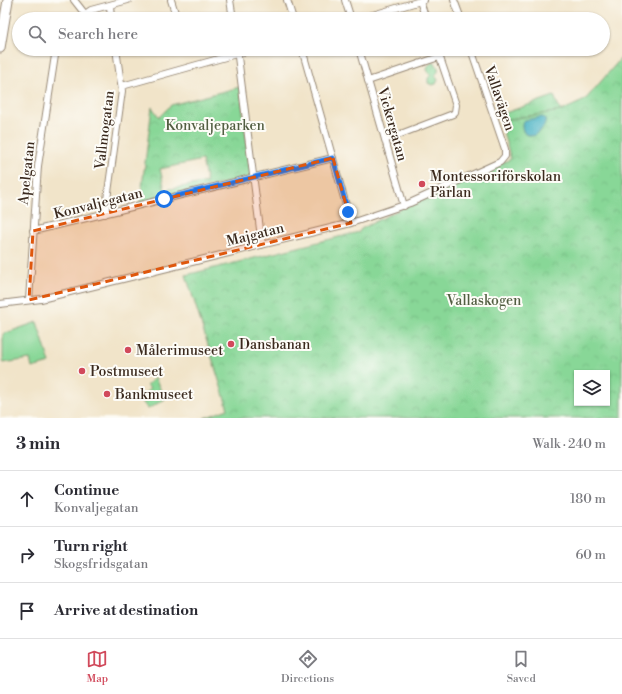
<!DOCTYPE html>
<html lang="en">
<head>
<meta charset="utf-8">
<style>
  body { margin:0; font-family:"Libre Bodoni",serif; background:#f2f2f3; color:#2b2b33 }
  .controls { position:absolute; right:12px; bottom:12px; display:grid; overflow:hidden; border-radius:0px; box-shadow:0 1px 3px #0004 }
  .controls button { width:36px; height:36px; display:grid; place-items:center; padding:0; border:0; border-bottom:1px solid #e1e1e2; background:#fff; color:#2b2b33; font:20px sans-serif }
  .stop { position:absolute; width:12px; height:12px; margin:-9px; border:3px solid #1a73e8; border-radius:50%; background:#fff }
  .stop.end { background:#1a73e8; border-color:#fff; box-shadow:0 1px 4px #0008 }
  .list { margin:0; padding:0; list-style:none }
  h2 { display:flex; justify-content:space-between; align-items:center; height:52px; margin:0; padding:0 16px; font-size:17px }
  h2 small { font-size:13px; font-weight:400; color:#7c7c81 }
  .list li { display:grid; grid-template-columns:26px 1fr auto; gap:12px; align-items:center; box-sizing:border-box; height:56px; padding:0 16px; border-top:1px solid #e1e1e2 }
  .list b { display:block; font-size:15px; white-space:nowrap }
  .list p { margin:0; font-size:13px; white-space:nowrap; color:#7c7c81 }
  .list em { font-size:13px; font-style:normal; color:#7c7c81 }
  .icon { flex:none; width:22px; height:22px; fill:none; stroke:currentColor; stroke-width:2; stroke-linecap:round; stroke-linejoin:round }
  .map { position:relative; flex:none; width:622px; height:418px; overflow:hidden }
  .search { position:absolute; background:#fff; box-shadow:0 1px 3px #0004; left:12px; right:12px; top:12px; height:44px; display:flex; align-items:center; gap:10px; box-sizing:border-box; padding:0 14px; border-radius:22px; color:#7c7c81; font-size:15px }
  .sheet { height:220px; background:#fff }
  nav { display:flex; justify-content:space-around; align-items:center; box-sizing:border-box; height:56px; border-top:1px solid #e1e1e2; background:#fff; font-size:11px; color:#7c7c81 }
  nav a { display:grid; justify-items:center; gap:2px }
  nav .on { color:#d1495b }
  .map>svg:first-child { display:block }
  .grass { fill:url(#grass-tufts); stroke:#62805a }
  .park { fill:url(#park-crowns); stroke:#62805a; fill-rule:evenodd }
  .garden { fill:#88d797; stroke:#62805a }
  .water { fill:#45b1c3; stroke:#406e70 }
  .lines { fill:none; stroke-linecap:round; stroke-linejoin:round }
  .minor-casing { stroke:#968774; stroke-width:8 }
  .secondary-casing { stroke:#968774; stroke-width:11 }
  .minor { stroke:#fff; stroke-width:6 }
  .secondary { stroke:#fff; stroke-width:9 }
  .route { stroke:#1a73e8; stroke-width:5 }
  .marked { fill:#df570d; fill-opacity:0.2; stroke:#df570d; stroke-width:3; stroke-dasharray:8 5; stroke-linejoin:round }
  .poi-dot { fill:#d1495b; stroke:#fdfcf7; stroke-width:1.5 }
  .labels { text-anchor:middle; stroke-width:4; stroke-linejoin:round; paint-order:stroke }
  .street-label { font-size:14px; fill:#3b2a1e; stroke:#fdfcf7 }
  .park-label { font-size:14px; fill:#525e42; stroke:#fdfcf7 }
  .poi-label { font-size:14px; fill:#3b2a1e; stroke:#fdfcf7; text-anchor:start }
</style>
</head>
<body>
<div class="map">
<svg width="622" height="418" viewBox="0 0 622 418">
  <defs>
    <pattern id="grass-tufts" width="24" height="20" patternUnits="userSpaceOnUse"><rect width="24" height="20" fill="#88d797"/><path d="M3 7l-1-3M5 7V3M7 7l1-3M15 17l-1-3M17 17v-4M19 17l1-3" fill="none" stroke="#76b982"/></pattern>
    <pattern id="park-crowns" width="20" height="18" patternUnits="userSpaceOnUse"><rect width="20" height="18" fill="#88d797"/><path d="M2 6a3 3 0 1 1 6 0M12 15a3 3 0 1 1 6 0" fill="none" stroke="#76b982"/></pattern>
  </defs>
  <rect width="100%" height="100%" fill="#fdfcf7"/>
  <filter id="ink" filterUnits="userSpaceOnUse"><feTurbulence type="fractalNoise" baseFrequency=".025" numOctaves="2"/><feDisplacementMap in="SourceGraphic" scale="8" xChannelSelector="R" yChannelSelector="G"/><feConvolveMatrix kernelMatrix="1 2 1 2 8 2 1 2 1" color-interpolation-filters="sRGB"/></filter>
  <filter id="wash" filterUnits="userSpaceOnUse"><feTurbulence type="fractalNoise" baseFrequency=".012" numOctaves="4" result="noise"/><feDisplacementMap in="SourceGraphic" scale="16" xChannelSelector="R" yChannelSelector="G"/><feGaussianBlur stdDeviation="0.9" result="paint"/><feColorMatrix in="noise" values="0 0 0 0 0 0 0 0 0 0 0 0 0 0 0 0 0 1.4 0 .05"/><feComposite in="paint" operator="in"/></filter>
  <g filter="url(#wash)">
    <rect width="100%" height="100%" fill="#f1e4c9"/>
    <path class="grass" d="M 554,96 L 561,111 L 504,120 L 502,114 Z"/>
    <path class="park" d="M 622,57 L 622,418 L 204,418 L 228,409 L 186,275 L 359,232 L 361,229 L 406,206 L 511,159 L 504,136 L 504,120 L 561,111 L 585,100 ZM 577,373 L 607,373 L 607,403 L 577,403 Z
      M 431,63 L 435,63 L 438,67 L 438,72 L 435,75 L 438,80 L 436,84 L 432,85 L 428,83 L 428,78 L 431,75 L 427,70 L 428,66 Z
      M 240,87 L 251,177 L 140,203 L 152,107 L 159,117 L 171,105 ZM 202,160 L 207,182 L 165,190 L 160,169 Z"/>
    <path class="garden" d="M 37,322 L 50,363 L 32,368 L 30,359 L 3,363 L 3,334 Z
      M 155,378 L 165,399 L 148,409 L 139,398 L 150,389 L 147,385 Z"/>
    <path class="water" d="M 542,117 L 545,118 C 547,127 540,131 533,136 L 525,134 C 522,129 520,124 525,120 Z"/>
  </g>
  <g filter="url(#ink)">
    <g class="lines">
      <defs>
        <path id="minor" d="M 74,0 L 85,14 L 92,19
          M 171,0 L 176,16
          M 230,0 L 233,19
          M 287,0 L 293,19
          M 345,0 L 351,19
          M 454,0 L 461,19
          M 420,1 L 426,19
          M 110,5 L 111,19
          M 78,19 L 91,10 L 128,0
          M 359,19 L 424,0
          M 237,49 L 262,245
          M 302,49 L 351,223
          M 359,49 L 404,206
          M 368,81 L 439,57
          M 122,86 L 254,49
          M 385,140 L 453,114 L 455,112 L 456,105 L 437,49
          M 105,214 L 122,91 L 116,49
          M 33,231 L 333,158
          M 29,300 L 38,166 L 56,49
          M 0,304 L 41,299 L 351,223 L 410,203 L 500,162 L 505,156 L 505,149 L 471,49"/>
        <path id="secondary" d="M 0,48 L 8,0"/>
      </defs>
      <use href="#minor" class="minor-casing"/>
      <use href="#secondary" class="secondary-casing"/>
      <use href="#minor" class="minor"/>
      <use href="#secondary" class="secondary"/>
    </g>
  </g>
  <g class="lines" filter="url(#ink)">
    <path class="route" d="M 164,199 L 333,158 L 348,212"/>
  </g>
  <path class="marked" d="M 333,158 L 351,223 L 29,300 L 33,231 Z"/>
  <g class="poi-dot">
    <circle cx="422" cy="184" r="4"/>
    <circle cx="231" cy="344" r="4"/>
    <circle cx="128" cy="350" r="4"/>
    <circle cx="82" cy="371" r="4"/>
    <circle cx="107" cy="394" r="4"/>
  </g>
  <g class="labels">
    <g class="street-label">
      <text transform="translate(500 98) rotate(71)" y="5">Vallavägen</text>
      <text transform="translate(393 124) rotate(74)" y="5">Vickergatan</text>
      <text transform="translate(104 130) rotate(-83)" y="5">Vallmogatan</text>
      <text transform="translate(26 173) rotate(-84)" y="5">Apelgatan</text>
      <text transform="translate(98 203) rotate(-14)" y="5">Konvaljegatan</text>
      <text transform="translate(255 234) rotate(-14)" y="5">Majgatan</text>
    </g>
    <g class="park-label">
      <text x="215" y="130">Konvaljeparken</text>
      <text x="484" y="305">Vallaskogen</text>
    </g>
    <g class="poi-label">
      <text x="430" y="181">Montessoriförskolan<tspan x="430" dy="16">Pärlan</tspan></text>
      <text x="239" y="349">Dansbanan</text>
      <text x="136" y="355">Målerimuseet</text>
      <text x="90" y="376">Postmuseet</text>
      <text x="115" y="399">Bankmuseet</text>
    </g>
  </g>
</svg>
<div class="controls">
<button><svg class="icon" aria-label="layers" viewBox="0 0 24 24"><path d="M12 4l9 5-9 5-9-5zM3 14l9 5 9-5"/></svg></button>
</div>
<div class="stop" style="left:164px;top:199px"></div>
<div class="stop end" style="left:348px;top:212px"></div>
<div class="search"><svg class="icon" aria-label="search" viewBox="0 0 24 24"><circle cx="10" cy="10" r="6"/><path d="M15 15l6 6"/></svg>Search here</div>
</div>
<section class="sheet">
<h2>3 min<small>Walk · 240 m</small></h2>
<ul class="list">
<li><svg class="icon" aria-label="ahead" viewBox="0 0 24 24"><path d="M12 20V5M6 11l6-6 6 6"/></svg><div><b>Continue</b><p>Konvaljegatan</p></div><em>180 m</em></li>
<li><svg class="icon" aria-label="right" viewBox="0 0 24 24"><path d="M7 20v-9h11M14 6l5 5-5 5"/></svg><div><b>Turn right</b><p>Skogsfridsgatan</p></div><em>60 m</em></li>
<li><svg class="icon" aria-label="arrive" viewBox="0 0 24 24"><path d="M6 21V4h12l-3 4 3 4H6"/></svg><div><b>Arrive at destination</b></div></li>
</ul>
</section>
<nav>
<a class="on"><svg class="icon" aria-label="map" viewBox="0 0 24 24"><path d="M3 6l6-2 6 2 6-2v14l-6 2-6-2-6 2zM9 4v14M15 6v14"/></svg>Map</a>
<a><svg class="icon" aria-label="directions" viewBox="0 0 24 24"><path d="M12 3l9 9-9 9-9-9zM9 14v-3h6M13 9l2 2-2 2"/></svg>Directions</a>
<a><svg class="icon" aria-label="saved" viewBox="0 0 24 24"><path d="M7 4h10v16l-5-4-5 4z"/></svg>Saved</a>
</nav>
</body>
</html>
